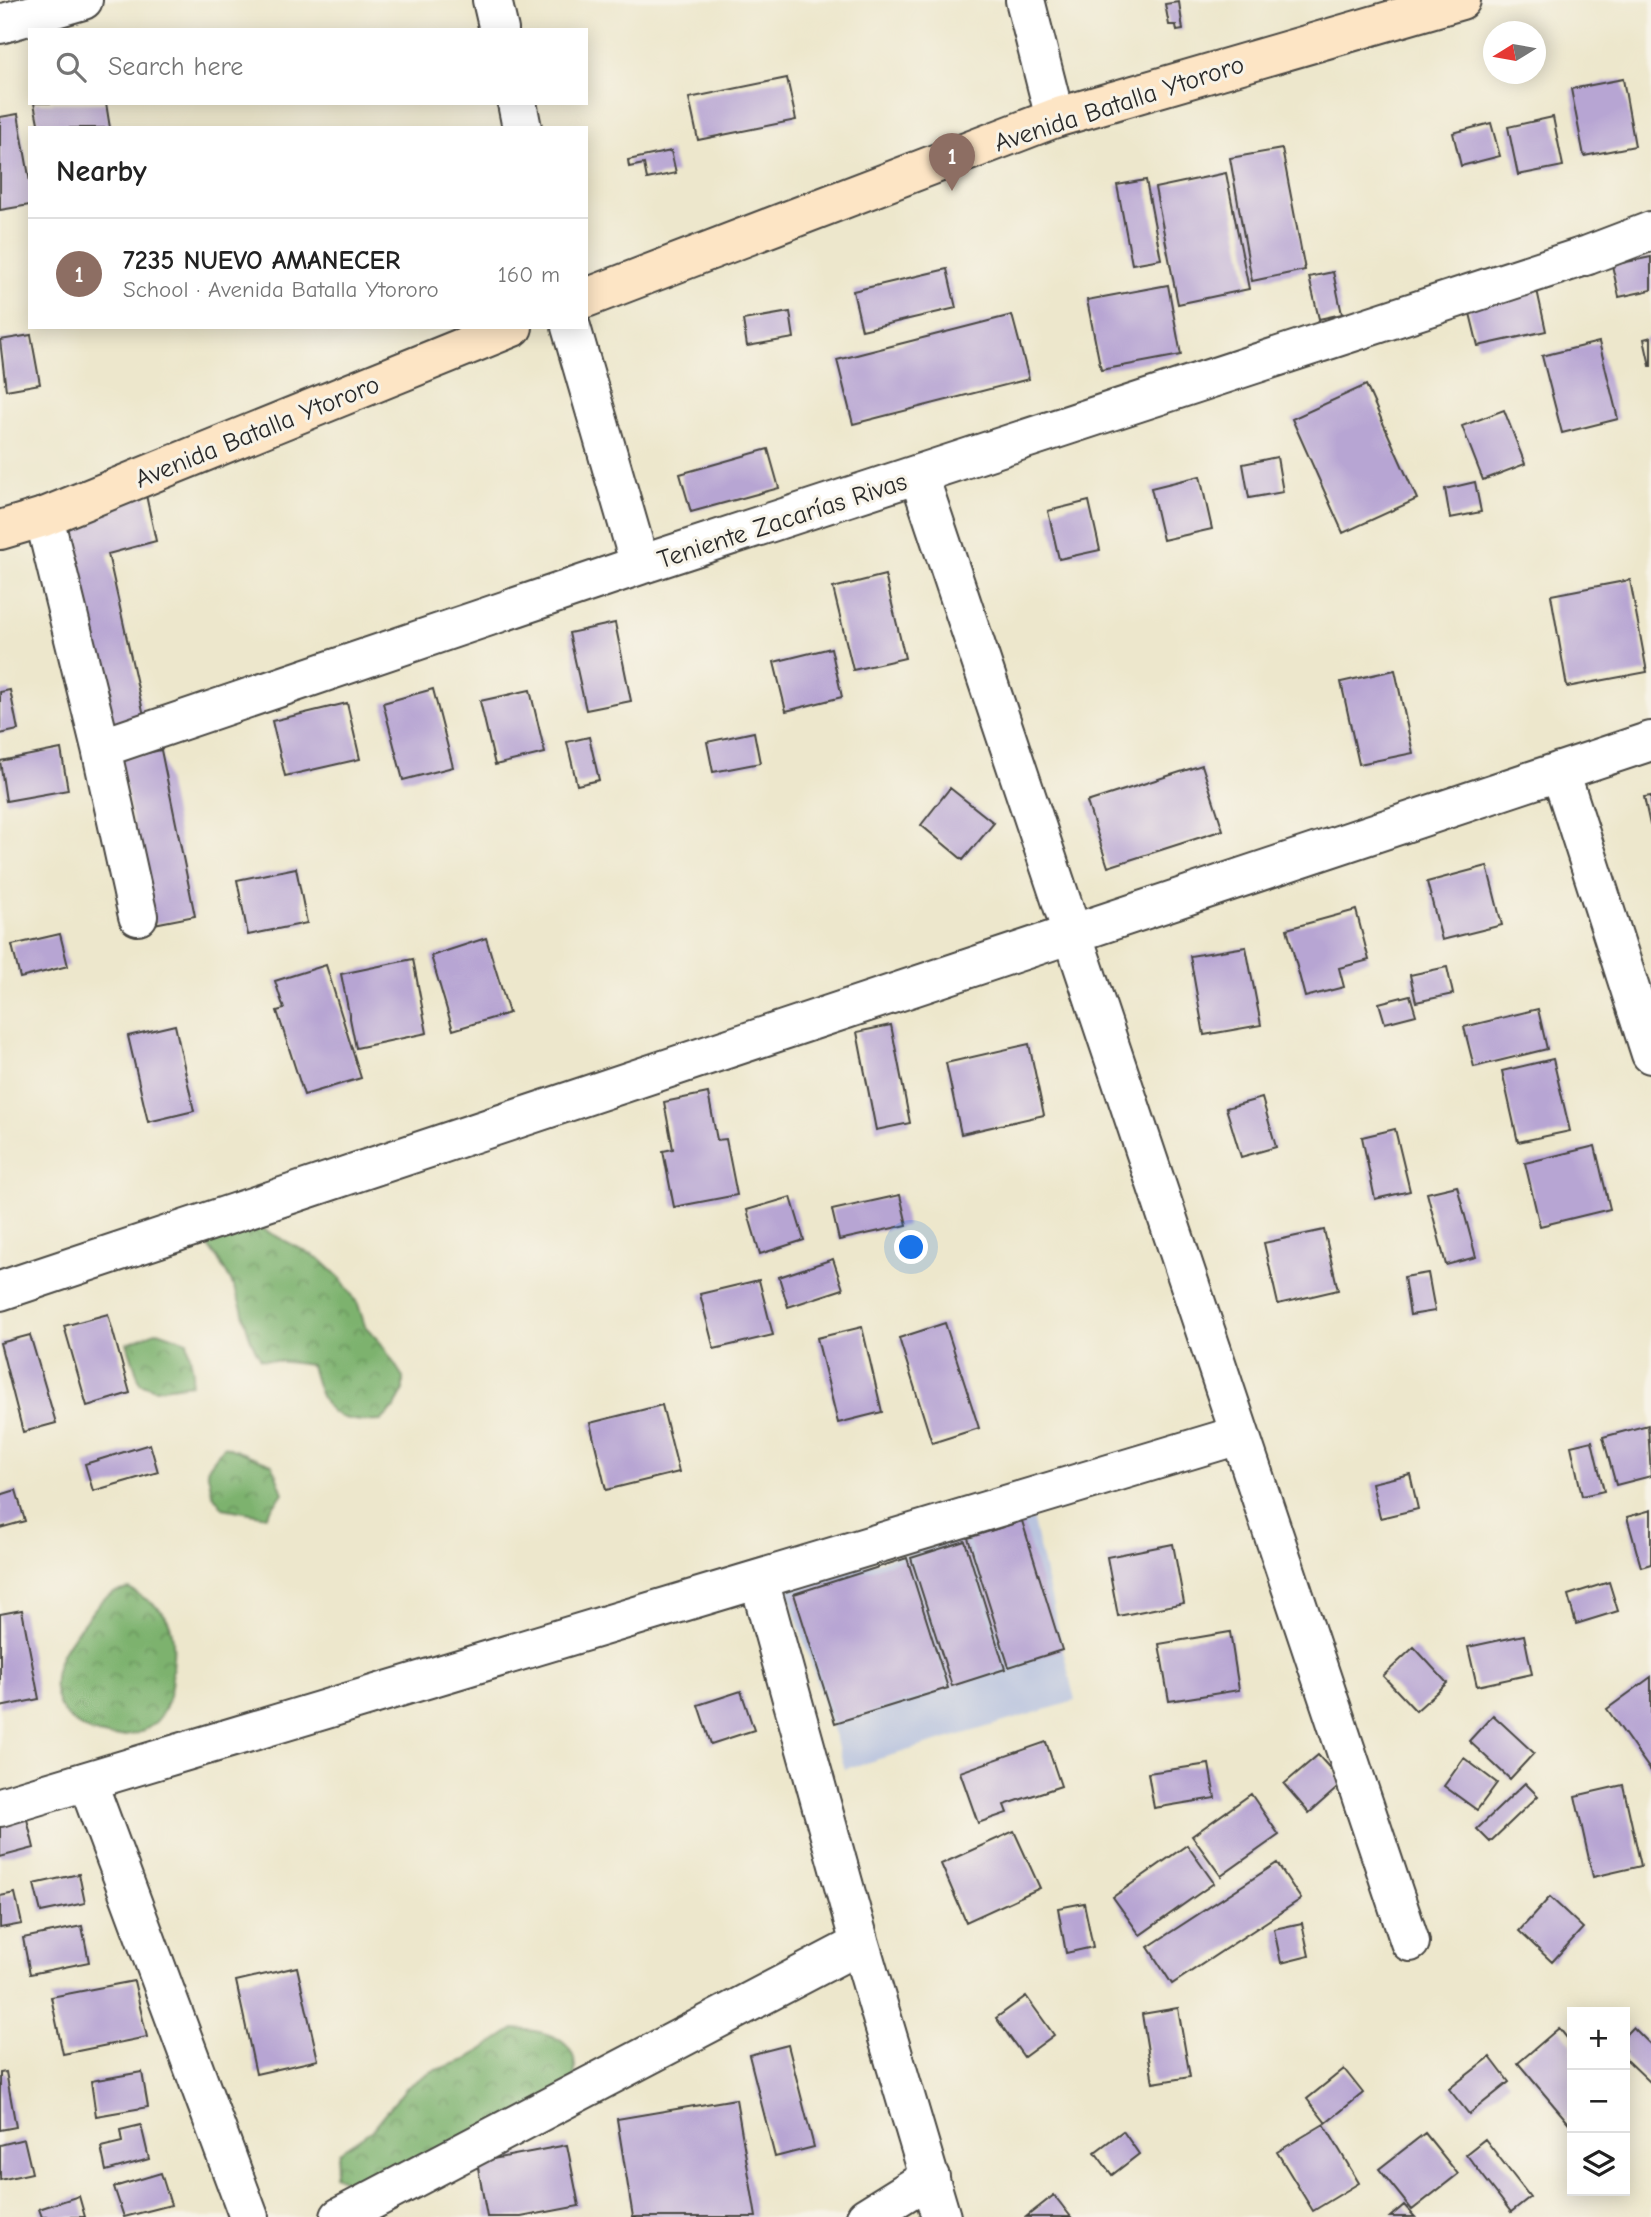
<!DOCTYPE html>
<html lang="en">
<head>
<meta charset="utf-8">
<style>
  body { margin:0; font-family:"Comic Neue",sans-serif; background:#f6f6f6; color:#222 }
  .controls { position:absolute; right:21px; bottom:21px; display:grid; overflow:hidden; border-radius:0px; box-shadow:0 4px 18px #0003 }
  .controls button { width:63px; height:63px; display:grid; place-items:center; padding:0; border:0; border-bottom:2px solid #e0e0e0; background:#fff; color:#222; font:35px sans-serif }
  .compass { position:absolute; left:1483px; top:21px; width:63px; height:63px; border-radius:50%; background:#fff; box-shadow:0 4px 18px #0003; rotate:259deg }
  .you { position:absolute; left:912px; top:1248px; width:24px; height:24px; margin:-18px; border:5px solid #fff; border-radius:50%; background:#1a73e8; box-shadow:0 0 0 10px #1a73e833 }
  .badge { display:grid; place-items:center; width:46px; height:46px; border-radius:50%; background:#7c3aed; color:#fff; font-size:23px; font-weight:700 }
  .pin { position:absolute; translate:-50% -58px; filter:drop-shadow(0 2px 4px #0008) }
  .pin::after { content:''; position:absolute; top:37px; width:24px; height:21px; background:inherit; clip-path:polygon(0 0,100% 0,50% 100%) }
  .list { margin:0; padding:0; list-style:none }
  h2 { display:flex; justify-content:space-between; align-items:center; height:91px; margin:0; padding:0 28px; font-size:30px }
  h2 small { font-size:23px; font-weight:400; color:#767676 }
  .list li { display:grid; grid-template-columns:46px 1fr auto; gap:21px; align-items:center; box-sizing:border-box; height:112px; padding:0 28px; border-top:2px solid #e0e0e0 }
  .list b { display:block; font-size:26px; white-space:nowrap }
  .list p { margin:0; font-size:23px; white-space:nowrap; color:#767676 }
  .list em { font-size:23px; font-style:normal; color:#767676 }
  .icon { flex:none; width:38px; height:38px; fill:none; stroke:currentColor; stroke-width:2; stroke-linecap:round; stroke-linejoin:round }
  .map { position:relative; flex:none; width:1651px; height:2217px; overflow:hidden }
  .search { position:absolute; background:#fff; box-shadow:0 4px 18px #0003; left:28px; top:28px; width:560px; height:77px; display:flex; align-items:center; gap:18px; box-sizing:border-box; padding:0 24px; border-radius:0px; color:#767676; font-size:26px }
  .panel { position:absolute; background:#fff; box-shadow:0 4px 18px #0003; left:28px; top:126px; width:560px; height:203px; border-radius:0px }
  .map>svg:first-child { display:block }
  .industrial { fill:#bac4de }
  .forest { fill:url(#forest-crowns); stroke:#546e4c; stroke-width:2 }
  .building { fill:#b7a5d3 }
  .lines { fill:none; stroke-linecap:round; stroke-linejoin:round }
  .street-casing { stroke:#484743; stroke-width:42 }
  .secondary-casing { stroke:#484743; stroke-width:42 }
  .street { stroke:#fff; stroke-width:38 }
  .secondary { stroke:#fde5c5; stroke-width:38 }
  .labels { text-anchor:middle; stroke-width:6; stroke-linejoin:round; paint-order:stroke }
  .street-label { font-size:26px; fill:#2b2b2b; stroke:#f7f3e8 }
</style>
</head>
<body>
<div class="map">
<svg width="1651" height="2217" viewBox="0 0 1651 2217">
  <defs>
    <pattern id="forest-crowns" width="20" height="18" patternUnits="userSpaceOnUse" patternTransform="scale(1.75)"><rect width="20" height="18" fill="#7db26e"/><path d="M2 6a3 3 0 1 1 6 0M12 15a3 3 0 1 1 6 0" fill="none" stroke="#67915b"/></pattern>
  </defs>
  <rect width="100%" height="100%" fill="#f7f3e8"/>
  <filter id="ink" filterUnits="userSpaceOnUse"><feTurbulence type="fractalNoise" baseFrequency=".0143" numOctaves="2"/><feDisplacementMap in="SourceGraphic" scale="14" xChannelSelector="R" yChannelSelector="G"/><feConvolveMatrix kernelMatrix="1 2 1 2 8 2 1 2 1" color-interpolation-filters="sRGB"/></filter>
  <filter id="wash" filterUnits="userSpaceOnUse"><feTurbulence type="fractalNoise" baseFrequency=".00686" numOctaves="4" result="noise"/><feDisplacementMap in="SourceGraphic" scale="28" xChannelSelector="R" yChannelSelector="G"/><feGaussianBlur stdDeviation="1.57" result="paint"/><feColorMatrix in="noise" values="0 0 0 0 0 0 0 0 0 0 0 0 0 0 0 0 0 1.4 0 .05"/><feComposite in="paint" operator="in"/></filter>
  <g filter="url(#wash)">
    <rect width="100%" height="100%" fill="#ede7cc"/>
    <path class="industrial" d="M 1032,1517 L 1075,1701 L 845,1769 L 787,1588 Z"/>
    <path class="forest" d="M 236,1215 L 320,1259 L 341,1279 L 358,1304 L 365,1326 L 381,1343 L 403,1377 L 403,1392 L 394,1408 L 381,1421 C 333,1423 323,1413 311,1365 L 261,1359 C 250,1342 247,1328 242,1309 C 233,1279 215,1252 194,1230 Z
      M 158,1331 L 187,1341 L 193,1371 L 191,1384 L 155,1389 L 140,1383 L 127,1343 Z
      M 224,1446 L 272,1464 L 283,1493 L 266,1516 L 223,1508 L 212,1493 L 207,1469 Z
      M 129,1589 C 163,1609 176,1616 173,1658 C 172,1674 172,1692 166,1706 C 140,1771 0,1725 78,1630 C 97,1608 99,1594 129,1589 Z
      M 514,2029 C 536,2030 567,2034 574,2059 C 577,2069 573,2083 573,2093 L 393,2181 L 352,2185 L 334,2175 L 339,2152 L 372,2130 L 406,2088 L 430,2072 L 466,2060 Z"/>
    <g id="blocks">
      <path class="building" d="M 1179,2 L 1183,30 L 1177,31 L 1176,25 L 1169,25 L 1165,4 Z
        M 787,78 L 796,120 L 698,140 L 689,98 Z
        M 1623,79 L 1635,146 L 1584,156 L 1571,89 Z
        M 34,103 L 106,103 L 110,128 L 39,128 Z
        M 18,114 L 30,182 L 30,205 L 0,210 L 0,117 Z
        M 1553,117 L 1563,166 L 1518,175 L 1508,127 Z
        M 1491,123 L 1500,156 L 1461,166 L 1453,133 Z
        M 1282,149 L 1305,270 L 1252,281 L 1230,158 Z
        M 671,151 L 676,173 L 647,179 L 644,164 L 629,167 L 628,160 Z
        M 1226,173 L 1249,289 L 1178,304 L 1155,188 Z
        M 1146,180 L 1161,259 L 1132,264 L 1117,185 Z
        M 1651,257 L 1651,290 L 1619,297 L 1612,265 Z
        M 947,269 L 956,308 L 862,330 L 853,291 Z
        M 1333,272 L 1342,314 L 1319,319 L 1309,277 Z
        M 1168,285 L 1181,355 L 1101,370 L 1087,300 Z
        M 1537,290 L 1546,331 L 1478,346 L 1468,305 Z
        M 790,312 L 794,338 L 747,346 L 743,320 Z
        M 1012,315 L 1029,379 L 853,424 L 837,360 Z
        M 31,335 L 40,384 L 6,390 L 0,340 Z
        M 1651,337 L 1651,366 L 1650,366 L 1644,339 Z
        M 1599,342 L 1618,419 L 1562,433 L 1542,356 Z
        M 1366,385 L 1417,499 L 1343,533 L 1292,419 Z
        M 1504,410 L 1525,464 L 1483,480 L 1462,426 Z
        M 768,449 L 779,488 L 691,512 L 680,474 Z
        M 1277,457 L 1283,492 L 1249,498 L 1243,464 Z
        M 1200,476 L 1212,529 L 1163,540 L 1151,488 Z
        M 1475,482 L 1481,512 L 1450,518 L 1445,489 Z
        M 146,495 L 156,541 L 108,554 L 147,729 L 110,739 L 60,519 Z
        M 1089,501 L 1100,550 L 1059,559 L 1048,511 Z
        M 885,575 L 905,658 L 853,670 L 833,588 Z
        M 1630,580 L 1647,672 L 1567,687 L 1551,595 Z
        M 615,623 L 631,701 L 586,710 L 569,633 Z
        M 831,648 L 842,697 L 786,711 L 774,662 Z
        M 1395,670 L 1413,753 L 1359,764 L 1341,682 Z
        M 433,689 L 453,767 L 403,780 L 383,703 Z
        M 10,690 L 18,730 L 0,734 L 0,692 Z
        M 530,690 L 545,753 L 495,765 L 480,701 Z
        M 347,703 L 360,759 L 285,776 L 272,721 Z
        M 754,732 L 760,763 L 713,772 L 707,742 Z
        M 589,737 L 599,780 L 577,785 L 567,742 Z
        M 61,749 L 68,790 L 6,801 L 0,761 Z
        M 161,750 L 195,916 L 154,924 L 120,759 Z
        M 1202,765 L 1223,830 L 1108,867 L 1087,802 Z
        M 950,788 L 994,823 L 963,860 L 921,825 Z
        M 1651,796 L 1651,825 L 1650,825 L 1644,797 Z
        M 1487,866 L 1502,925 L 1442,940 L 1427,882 Z
        M 296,868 L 307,923 L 248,935 L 237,880 Z
        M 1356,910 L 1369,960 L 1339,968 L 1344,987 L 1305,997 L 1287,929 Z
        M 60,934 L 68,966 L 20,978 L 12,945 Z
        M 486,938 L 509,1013 L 453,1030 L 431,956 Z
        M 1246,947 L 1261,1025 L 1204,1035 L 1190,956 Z
        M 413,959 L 427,1033 L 356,1048 L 341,974 Z
        M 326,965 L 361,1078 L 304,1095 L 277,1011 L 284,1009 L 275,981 Z
        M 1447,967 L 1453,994 L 1416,1002 L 1410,975 Z
        M 1410,995 L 1416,1015 L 1385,1023 L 1379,1003 Z
        M 1538,1009 L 1547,1049 L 1474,1067 L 1464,1027 Z
        M 175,1025 L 194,1111 L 148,1122 L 128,1036 Z
        M 891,1025 L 910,1123 L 876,1130 L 857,1032 Z
        M 1029,1044 L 1044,1115 L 961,1134 L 946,1063 Z
        M 1553,1059 L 1570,1131 L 1518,1142 L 1502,1071 Z
        M 708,1093 L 717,1140 L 726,1139 L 737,1195 L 674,1207 L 663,1151 L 673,1149 L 664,1102 Z
        M 1262,1098 L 1276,1147 L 1241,1157 L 1226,1108 Z
        M 1395,1129 L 1410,1191 L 1375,1199 L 1362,1137 Z
        M 1595,1146 L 1610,1209 L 1540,1226 L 1525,1163 Z
        M 1457,1186 L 1476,1257 L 1446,1265 L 1427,1193 Z
        M 900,1195 L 907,1225 L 839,1240 L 832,1210 Z
        M 791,1197 L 804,1240 L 760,1254 L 747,1210 Z
        M 1324,1230 L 1338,1290 L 1278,1304 L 1264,1243 Z
        M 833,1259 L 843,1289 L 788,1307 L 779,1277 Z
        M 1428,1273 L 1435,1311 L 1410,1315 L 1404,1277 Z
        M 759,1280 L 773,1335 L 714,1349 L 700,1294 Z
        M 108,1314 L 130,1393 L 87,1406 L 64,1326 Z
        M 945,1323 L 979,1428 L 932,1443 L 899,1338 Z
        M 862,1327 L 882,1412 L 838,1423 L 817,1338 Z
        M 30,1335 L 56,1423 L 23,1432 L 0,1343 Z
        M 662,1405 L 679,1472 L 606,1490 L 590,1423 Z
        M 1648,1425 L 1651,1476 L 1616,1485 L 1603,1437 Z
        M 1592,1441 L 1604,1491 L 1582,1496 L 1571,1446 Z
        M 150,1444 L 158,1472 L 93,1491 L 85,1464 Z
        M 1410,1474 L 1418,1509 L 1380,1518 L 1372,1483 Z
        M 16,1490 L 25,1521 L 0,1528 L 0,1495 Z
        M 1651,1510 L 1651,1564 L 1641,1567 L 1627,1517 Z
        M 1022,1521 L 1062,1650 L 1009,1667 L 968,1538 Z
        M 965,1541 L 1005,1669 L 952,1686 L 911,1558 Z
        M 1173,1544 L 1184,1603 L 1118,1616 L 1107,1557 Z
        M 907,1558 L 948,1688 L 835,1723 L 794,1594 Z
        M 1609,1582 L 1618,1611 L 1576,1624 L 1568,1595 Z
        M 22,1610 L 39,1699 L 0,1707 L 0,1614 Z
        M 1230,1632 L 1239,1690 L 1169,1701 L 1159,1644 Z
        M 1524,1635 L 1532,1674 L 1477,1686 L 1468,1647 Z
        M 1414,1647 L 1447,1683 L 1416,1711 L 1383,1676 Z
        M 1651,1677 L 1651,1771 L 1607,1709 Z
        M 741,1691 L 754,1730 L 711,1744 L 698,1705 Z
        M 1493,1715 L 1534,1753 L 1510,1779 L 1469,1741 Z
        M 1046,1742 L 1061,1786 L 1004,1805 L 1007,1813 L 978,1823 L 960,1772 Z
        M 1318,1755 L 1343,1783 L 1309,1813 L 1284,1784 Z
        M 1464,1758 L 1497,1783 L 1477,1810 L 1444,1786 Z
        M 1209,1764 L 1215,1798 L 1154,1808 L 1148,1773 Z
        M 1525,1783 L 1538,1796 L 1490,1842 L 1477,1829 Z
        M 1623,1785 L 1641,1866 L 1593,1877 L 1575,1796 Z
        M 1251,1794 L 1279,1835 L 1221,1876 L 1192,1836 Z
        M 26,1815 L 34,1848 L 0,1857 L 0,1822 Z
        M 1014,1831 L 1040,1888 L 966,1922 L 941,1864 Z
        M 1187,1845 L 1214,1883 L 1140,1935 L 1113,1897 Z
        M 1277,1863 L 1301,1899 L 1172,1984 L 1148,1947 Z
        M 79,1874 L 85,1903 L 41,1912 L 34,1884 Z
        M 15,1893 L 22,1924 L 0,1928 L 0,1896 Z
        M 1550,1897 L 1583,1928 L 1552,1962 L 1519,1931 Z
        M 1084,1903 L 1093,1947 L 1066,1953 L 1058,1908 Z
        M 1302,1923 L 1309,1956 L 1281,1963 L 1274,1929 Z
        M 82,1926 L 89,1962 L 30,1974 L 23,1938 Z
        M 297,1967 L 318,2060 L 256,2074 L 236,1981 Z
        M 134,1981 L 147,2037 L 63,2054 L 51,1997 Z
        M 1026,1996 L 1054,2035 L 1024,2057 L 996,2018 Z
        M 1178,2008 L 1190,2077 L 1153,2083 L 1142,2014 Z
        M 1633,2027 L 1651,2045 L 1651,2083 L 1625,2058 L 1625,2035 Z
        M 1559,2028 L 1572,2044 L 1572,2127 L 1518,2063 Z
        M 788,2045 L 814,2147 L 775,2157 L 749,2055 Z
        M 1490,2057 L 1509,2082 L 1469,2114 L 1449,2089 Z
        M 1344,2069 L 1363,2093 L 1326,2123 L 1307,2099 Z
        M 6,2072 L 16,2127 L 0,2130 L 0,2073 Z
        M 142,2072 L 148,2107 L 96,2116 L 91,2081 Z
        M 736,2099 L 756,2217 L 633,2217 L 617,2119 Z
        M 1324,2124 L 1359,2183 L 1313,2211 L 1277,2152 Z
        M 141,2125 L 149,2159 L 106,2171 L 101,2147 L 122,2142 L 120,2130 Z
        M 1123,2131 L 1139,2154 L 1112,2175 L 1095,2152 Z
        M 1425,2133 L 1458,2174 L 1412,2210 L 1379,2169 Z
        M 24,2139 L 32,2173 L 0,2180 L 0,2145 Z
        M 1485,2139 L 1530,2197 L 1511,2212 L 1466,2154 Z
        M 567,2145 L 579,2206 L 521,2217 L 487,2217 L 477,2162 Z
        M 161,2173 L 171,2205 L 124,2217 L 114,2187 Z
        M 1054,2195 L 1071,2217 L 1026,2217 Z
        M 79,2196 L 85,2217 L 42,2217 L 39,2209 Z
        M 1404,2205 L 1415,2217 L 1390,2217 Z"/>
    </g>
  </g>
  <g filter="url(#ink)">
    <use href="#blocks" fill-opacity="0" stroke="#484743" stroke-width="2"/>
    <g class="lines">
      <defs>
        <path id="street" d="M 492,0 L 499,30
          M 1025,0 L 1055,118
          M 0,24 L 83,0
          M 517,103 L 522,128
          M 571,327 L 640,565 L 1588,255 L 1651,231
          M 919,476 L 1410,1942
          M 44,517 L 101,748 L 138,916
          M 101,748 L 640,565
          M 1560,771 L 1651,1054
          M 0,1291 L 1651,741
          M 759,1580 L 860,1944 L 941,2217
          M 87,1781 L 249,2217
          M 0,1807 L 1239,1435
          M 340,2217 L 860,1944
          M 866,2217 L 930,2177"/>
        <path id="secondary" d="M 586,298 L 1055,118 L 1461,0
          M 0,530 L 44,517 L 513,327"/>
      </defs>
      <use href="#street" class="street-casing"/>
      <use href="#secondary" class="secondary-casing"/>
      <use href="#street" class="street"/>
      <use href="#secondary" class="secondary"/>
    </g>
  </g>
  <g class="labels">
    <g class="street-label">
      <text transform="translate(1119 103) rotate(-18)" y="9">Avenida Batalla Ytororo</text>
      <text transform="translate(257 431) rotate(-22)" y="9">Avenida Batalla Ytororo</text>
      <text transform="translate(782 520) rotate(-18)" y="9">Teniente Zacarías Rivas</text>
    </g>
  </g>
</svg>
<div class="controls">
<button>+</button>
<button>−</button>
<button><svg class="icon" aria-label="layers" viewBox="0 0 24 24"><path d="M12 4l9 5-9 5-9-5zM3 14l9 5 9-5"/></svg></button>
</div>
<svg class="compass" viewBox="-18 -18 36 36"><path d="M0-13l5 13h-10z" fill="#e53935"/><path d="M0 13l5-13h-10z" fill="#767676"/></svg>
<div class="you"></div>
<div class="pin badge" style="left:952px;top:191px;background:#8d6e63">1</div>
<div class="search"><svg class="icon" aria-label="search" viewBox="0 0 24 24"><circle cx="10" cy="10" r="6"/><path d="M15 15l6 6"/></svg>Search here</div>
<section class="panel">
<h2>Nearby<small></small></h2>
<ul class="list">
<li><span class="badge" style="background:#8d6e63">1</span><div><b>7235 NUEVO AMANECER</b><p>School · Avenida Batalla Ytororo</p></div><em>160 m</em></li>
</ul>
</section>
</div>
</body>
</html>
